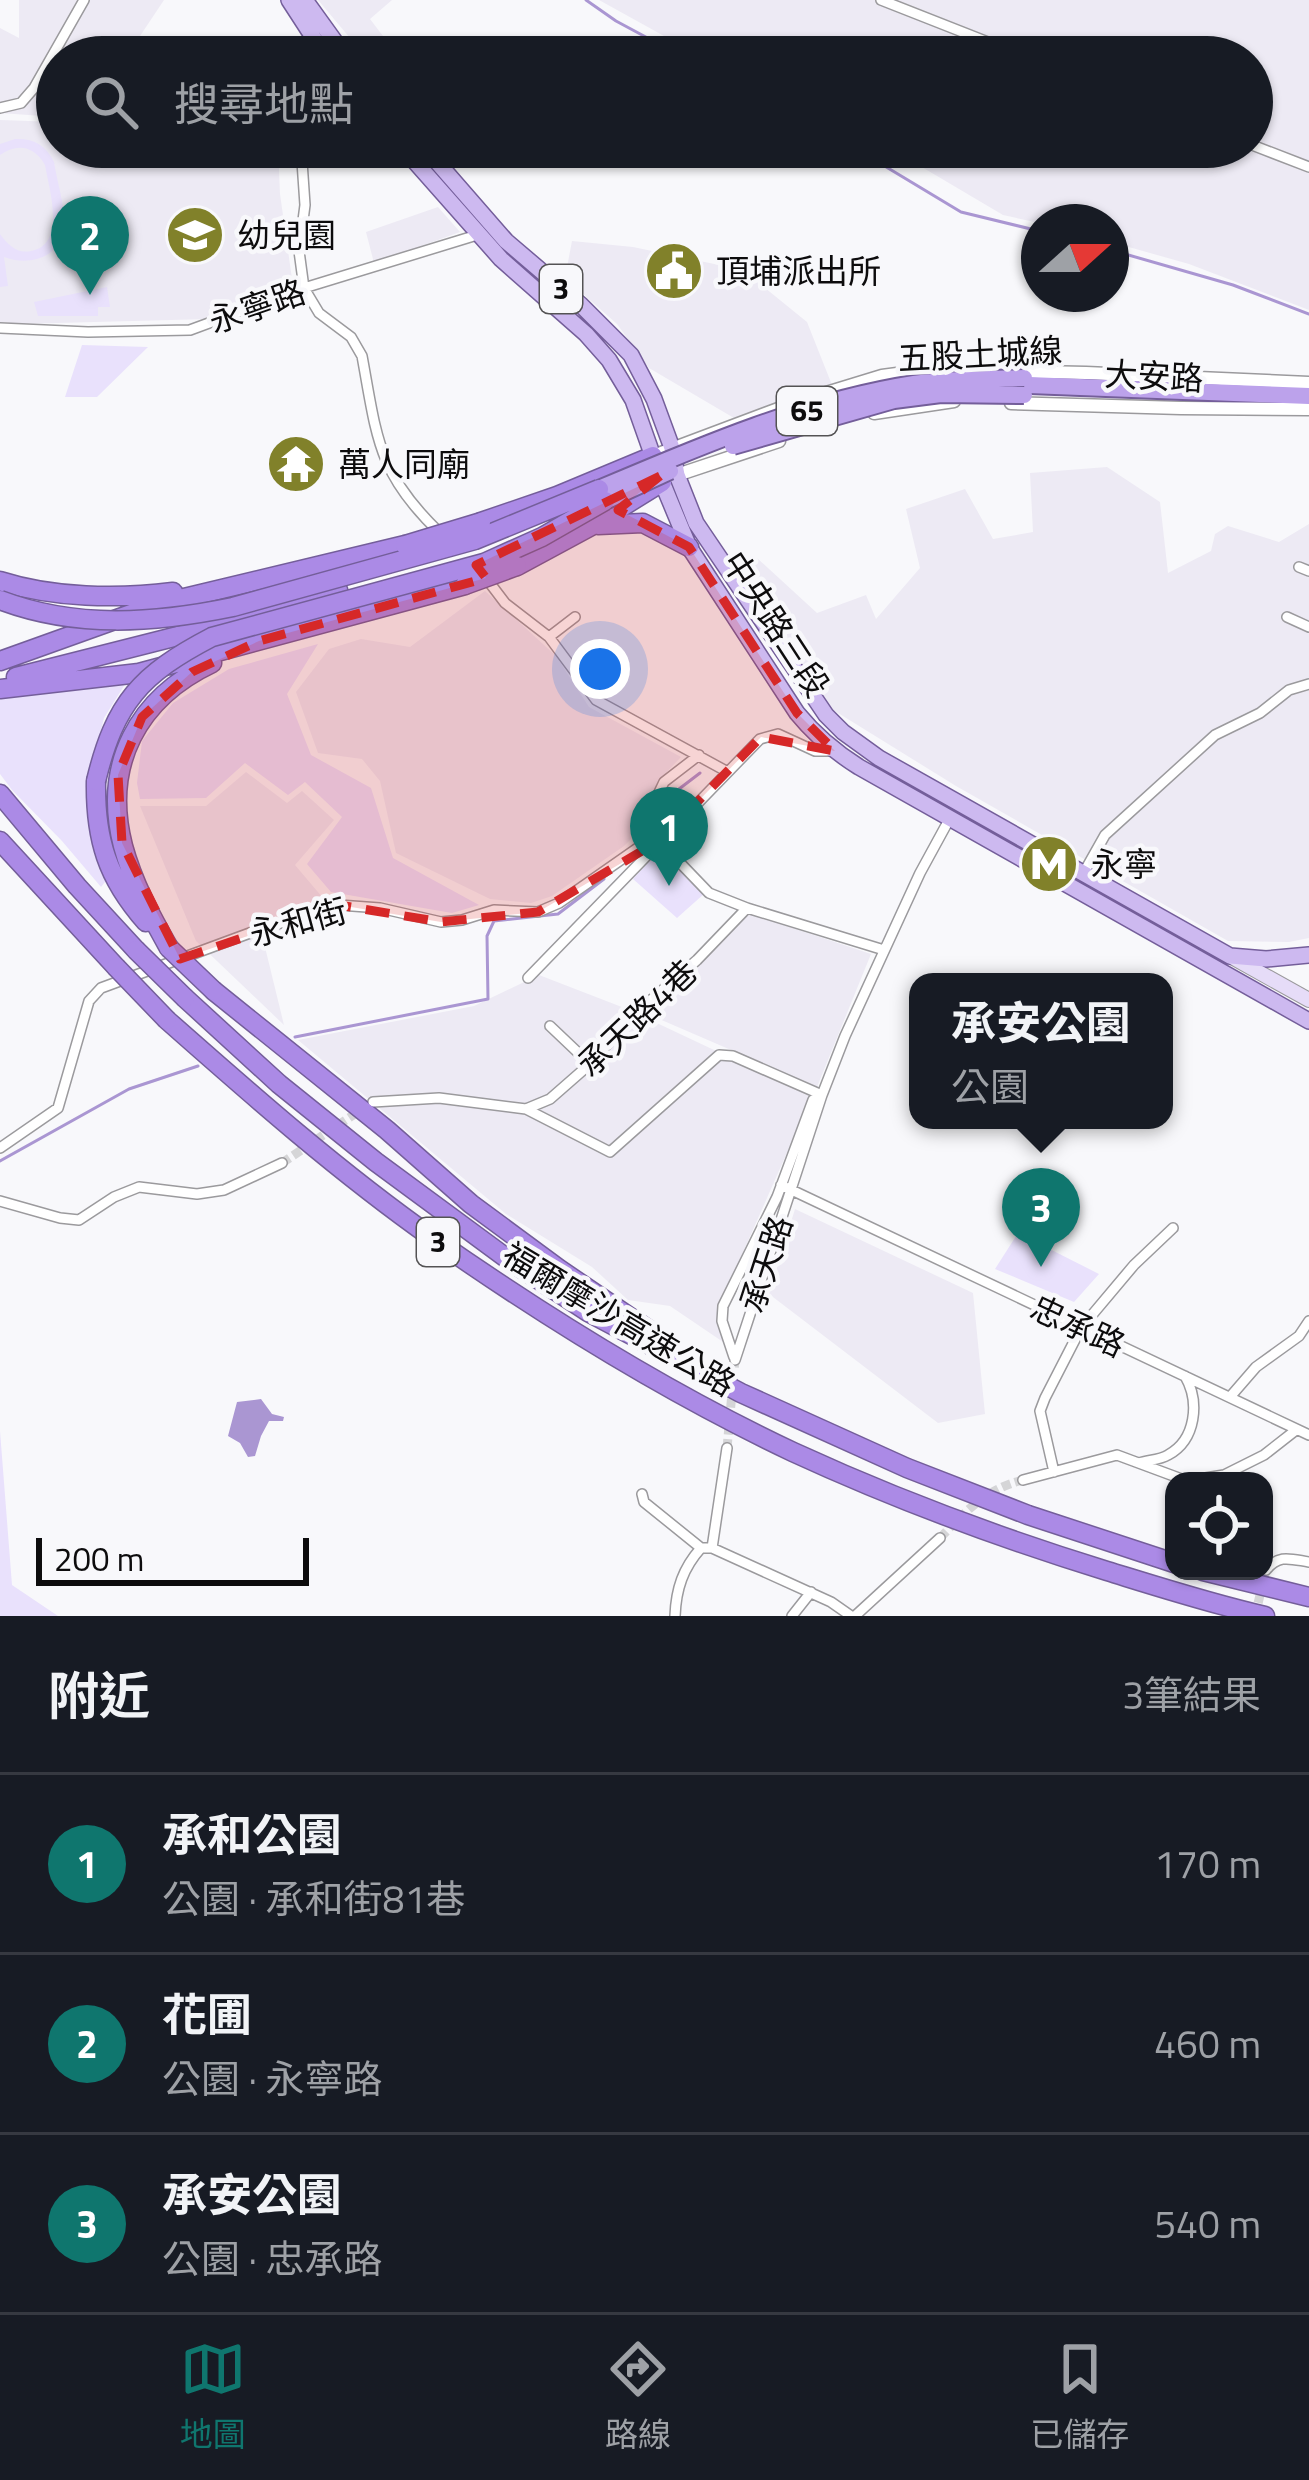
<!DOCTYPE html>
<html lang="zh-TW">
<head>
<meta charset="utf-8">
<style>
  body { margin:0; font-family:"Titillium Web","Noto Sans TC",sans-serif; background:#242831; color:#f1f3f6 }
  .controls { position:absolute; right:36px; bottom:36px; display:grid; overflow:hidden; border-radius:24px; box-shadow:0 3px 9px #0004 }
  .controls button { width:108px; height:108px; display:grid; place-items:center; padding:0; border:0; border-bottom:3px solid #363941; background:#171b24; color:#f1f3f6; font:60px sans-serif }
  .compass { position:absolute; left:1021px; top:204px; width:108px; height:108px; border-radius:50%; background:#171b24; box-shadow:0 3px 9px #0004; rotate:69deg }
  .scale { position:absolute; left:36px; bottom:30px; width:273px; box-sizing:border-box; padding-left:12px; border:6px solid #0d0c0d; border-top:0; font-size:33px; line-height:42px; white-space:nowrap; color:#0d0c0d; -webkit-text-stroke:9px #f8f8fb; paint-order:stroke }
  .you { position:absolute; left:600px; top:669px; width:42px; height:42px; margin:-30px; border:9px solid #fff; border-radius:50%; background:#1a73e8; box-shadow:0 0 0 18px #1a73e833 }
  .badge { display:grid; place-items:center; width:78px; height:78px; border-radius:50%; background:#0f766e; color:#fff; font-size:39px; font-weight:700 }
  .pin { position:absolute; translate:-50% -99px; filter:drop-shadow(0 3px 6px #0008) }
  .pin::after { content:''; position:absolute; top:63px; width:42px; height:36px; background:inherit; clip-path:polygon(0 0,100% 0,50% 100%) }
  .popup { position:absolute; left:909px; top:973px; width:264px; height:156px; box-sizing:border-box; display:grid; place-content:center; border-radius:24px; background:#171b24; filter:drop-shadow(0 3px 9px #0005); font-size:39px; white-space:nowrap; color:#9ea1a6 }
  .popup b { font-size:45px; color:#f1f3f6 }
  .popup::after { content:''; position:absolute; left:50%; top:100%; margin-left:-24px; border:24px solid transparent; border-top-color:#171b24 }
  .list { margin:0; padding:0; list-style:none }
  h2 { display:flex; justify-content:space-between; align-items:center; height:156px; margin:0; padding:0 48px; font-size:51px }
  h2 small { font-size:39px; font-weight:400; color:#9ea1a6 }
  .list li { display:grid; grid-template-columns:78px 1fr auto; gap:36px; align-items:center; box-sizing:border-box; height:180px; padding:0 48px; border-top:3px solid #363941 }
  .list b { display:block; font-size:45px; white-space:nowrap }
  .list p { margin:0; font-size:39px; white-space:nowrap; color:#9ea1a6 }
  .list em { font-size:39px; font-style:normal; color:#9ea1a6 }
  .icon { flex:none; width:66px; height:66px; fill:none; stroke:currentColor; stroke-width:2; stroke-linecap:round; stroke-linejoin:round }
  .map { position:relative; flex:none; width:1309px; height:1616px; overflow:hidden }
  .search { position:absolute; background:#171b24; box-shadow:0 3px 9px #0004; left:36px; right:36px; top:36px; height:132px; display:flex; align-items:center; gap:30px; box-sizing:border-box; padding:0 42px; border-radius:66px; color:#9ea1a6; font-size:45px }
  .sheet { height:696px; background:#171b24 }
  nav { display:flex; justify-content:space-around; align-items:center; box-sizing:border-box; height:168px; border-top:3px solid #363941; background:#171b24; font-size:33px; color:#9ea1a6 }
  nav a { display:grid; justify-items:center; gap:6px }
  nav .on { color:#0f766e }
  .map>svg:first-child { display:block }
  .built { fill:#edeaf4 }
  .green { fill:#e9e1fc }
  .water { fill:#aa96d2 }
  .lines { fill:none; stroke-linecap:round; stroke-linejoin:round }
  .stream { stroke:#aa96d2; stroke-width:3 }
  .minor-tunnel { stroke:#d5d5d7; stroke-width:9; stroke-dasharray:9 4.5; stroke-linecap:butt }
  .minor-casing { stroke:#9b9a9d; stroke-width:12 }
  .tertiary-casing { stroke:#9b9a9d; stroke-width:15 }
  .secondary-casing { stroke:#9b9a9d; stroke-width:16 }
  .primary-casing { stroke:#745e9a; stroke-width:18 }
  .trunk-casing { stroke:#745e9a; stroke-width:20 }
  .motorway-casing { stroke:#745e9a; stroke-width:21 }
  .minor { stroke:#fff; stroke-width:9 }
  .tertiary { stroke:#fff; stroke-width:12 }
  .secondary { stroke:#e6dcf8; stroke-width:14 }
  .primary { stroke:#cdb9f0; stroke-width:15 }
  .trunk { stroke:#bca2eb; stroke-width:16 }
  .motorway { stroke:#ab8ae6; stroke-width:18 }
  .trunk-bridge-casing { stroke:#745e9a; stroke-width:20; stroke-linecap:butt }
  .motorway-bridge-casing { stroke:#745e9a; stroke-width:21; stroke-linecap:butt }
  .trunk-bridge { stroke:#bca2eb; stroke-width:16 }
  .motorway-bridge { stroke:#ab8ae6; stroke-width:18 }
  .marked { fill:#d62828; fill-opacity:0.2; stroke:#d62828; stroke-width:9; stroke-dasharray:24 15; stroke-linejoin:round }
  .labels { text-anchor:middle; stroke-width:9; stroke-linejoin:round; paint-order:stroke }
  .shield { fill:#f8f8fb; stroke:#545354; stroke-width:3 }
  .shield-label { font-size:30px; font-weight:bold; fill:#0d0c0d }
  .poi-label { font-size:33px; fill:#0d0c0d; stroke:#f8f8fb; text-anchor:start }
  .street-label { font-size:33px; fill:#0d0c0d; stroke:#f8f8fb }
</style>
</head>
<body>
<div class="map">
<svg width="1309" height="1616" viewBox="0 0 1309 1616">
  <rect width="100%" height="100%" fill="#f8f8fb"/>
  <path class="built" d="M 19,0 L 164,0 L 126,57 L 57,57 L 57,117 L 0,113 L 0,28 L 19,38 Z
    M 318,0 L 392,0 L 370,19 L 399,57 L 366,57 Z
    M 599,0 L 1309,0 L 1309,310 L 1189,264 L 1111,242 L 1111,222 L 1039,223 L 1003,215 L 888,147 L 1252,147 L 1252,57 L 702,57 Z
    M 0,120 L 57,122 L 57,147 L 278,147 L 280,194 L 293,286 L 209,319 L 19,324 L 0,322 Z
    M 438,207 L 460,232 L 374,263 L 366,232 Z
    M 572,241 L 633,247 L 743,270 L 807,322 L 832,385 L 734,418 L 649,368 L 617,324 L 565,278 Z
    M 1107,467 L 1160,502 L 1168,573 L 1211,551 L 1215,534 L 1228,526 L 1279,542 L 1309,524 L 1309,938 L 1289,942 L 1228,941 L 956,786 L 830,708 L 742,569 L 757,558 L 817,613 L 866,595 L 876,619 L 920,568 L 906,509 L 965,489 L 993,539 L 1033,532 L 1030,473 Z
    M 485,591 L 556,656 L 589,707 L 681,757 L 658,781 L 637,833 L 624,846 L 552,896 L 531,903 L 490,899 L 396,853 L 380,781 L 362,759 L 318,753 L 296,692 L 329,649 L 361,639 L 410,647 Z
    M 246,772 L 287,803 L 302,791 L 334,820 L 295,865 L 323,898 L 264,943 L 284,1025 L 196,941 L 140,806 L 206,806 Z
    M 748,913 L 871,954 L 817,1087 L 643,1012 Z
    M 539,975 L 627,1009 L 812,1096 L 725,1293 L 718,1321 L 729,1346 L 670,1306 L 628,1300 L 592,1267 L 506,1214 L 298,1040 L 474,1006 Z
    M 795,1209 L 973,1293 L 985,1414 L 938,1423 L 769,1294 Z"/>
  <path class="green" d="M 15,139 C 33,138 46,145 54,162 C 57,182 66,208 64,229 C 60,259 27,266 4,257 L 8,286 L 0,287 L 0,234 C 8,245 17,254 31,251 C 67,244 49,189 45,165 C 34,146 18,143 0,155 L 0,144 Z
    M 107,287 L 110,307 L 98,307 L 98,316 L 38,316 L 34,302 Z
    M 82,345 L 148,347 L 97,397 L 65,397 Z
    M 318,644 L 287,694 L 311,755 L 371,788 L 393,858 L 479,905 L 452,913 L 331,892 L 307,864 L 342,817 L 305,782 L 288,795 L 245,763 L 206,798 L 140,799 L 137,783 L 142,741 L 173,703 L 229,669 Z
    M 127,681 L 104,718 L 90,775 L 109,877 L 101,887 L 62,841 L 12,790 L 0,774 L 0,695 Z
    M 660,850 L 705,893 L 677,918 L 633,879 Z
    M 1018,1233 L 1099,1274 L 1074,1302 L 995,1269 Z
    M 0,1431 L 12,1585 L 58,1616 L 0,1616 Z"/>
  <path class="water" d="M 261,1399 L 272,1414 L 284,1417 L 283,1421 L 269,1421 L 261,1436 L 255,1456 L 248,1457 L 240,1443 L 228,1436 L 237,1402 Z"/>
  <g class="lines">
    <path class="stream" d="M 586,0 L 616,21 L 683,57
      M 853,147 L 961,212 L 1039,231
      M 1111,250 L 1233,285 L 1309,314
      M 658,821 L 679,789 L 700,773
      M 295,1037 L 488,999 L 487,936 L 494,921 L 558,914 L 604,879
      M 0,1161 L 129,1089 L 198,1066"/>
    <path class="minor-tunnel" d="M 282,1163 L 362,1109
      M 727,1448 L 735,1360
      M 940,1538 C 966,1511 986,1489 1023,1480
      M 1255,1616 L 1266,1570"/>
    <defs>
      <path id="minor" d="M 881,0 L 1026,57
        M 0,108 L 21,103 L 34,88 L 84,0
        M 1252,145 L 1309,167
        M 301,147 L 305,205 L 299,251 L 304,288 L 319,313 L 351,337 L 362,356 C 377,437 377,473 440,533
        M 0,328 L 88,332 L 190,330 L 304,288 L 477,235 L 483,236
        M 1299,567 L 1309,571
        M 486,578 L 505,603 L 549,637 L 596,700 L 726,771
        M 1287,617 L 1309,627
        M 549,637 L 575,617
        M 645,833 L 659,841 L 709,893 L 747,908
        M 1083,874 L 1105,835 L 1215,735 L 1260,713 L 1289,690 L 1309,684
        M 528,978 L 760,739 L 778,734 L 815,751 L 835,751
        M 550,1026 L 590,1064
        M 373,1102 L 439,1098 L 526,1109 L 550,1099 L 590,1064 L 627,1021 L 697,960 L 747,908 L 884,950
        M 526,1109 L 610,1152 L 719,1055 L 733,1056 L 822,1095
        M 0,1148 L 58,1108 L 89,1001 L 101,988 L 258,930 L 339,905 L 380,908 L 441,922 L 462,920 L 494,910 L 538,912 L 559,903 L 642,845 L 653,805 L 664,782 L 699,755
        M 781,1185 L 1309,1435
        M 0,1201 L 60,1218 L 79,1220 L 114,1197 L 139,1187 L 197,1194 L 224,1190 L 282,1163
        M 734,1357 L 722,1321 L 723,1306 L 777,1197 L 813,1100 L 822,1095
        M 735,1360 L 822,1095 L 845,1036 L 920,873 L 950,818
        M 1230,1397 L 1256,1367 L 1299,1336 L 1309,1321
        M 1139,1463 C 1148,1460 1160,1460 1168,1455 C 1196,1440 1200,1402 1185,1376
        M 1054,1472 L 1040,1411 L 1045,1398 L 1081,1328 L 1134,1265 L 1173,1228
        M 1023,1480 L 1117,1455 L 1187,1481 L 1224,1475 L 1264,1455 L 1296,1430
        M 642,1494 L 644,1502 L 701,1548
        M 712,1548 L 831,1602 L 851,1616
        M 712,1548 L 727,1448
        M 1266,1570 C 1279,1554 1290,1559 1309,1562
        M 675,1616 C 676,1589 683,1568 701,1548 L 712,1548
        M 792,1616 L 811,1592
        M 855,1616 L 940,1538"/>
      <path id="tertiary" d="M 1011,403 L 1181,408 L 1309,409
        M 874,413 L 954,401
        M 653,456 L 797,402 L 882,376 L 912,372 L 950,370 L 1086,373 L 1309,383
        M 674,476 L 779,441"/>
      <path id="secondary" d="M 1230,956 L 1309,1000"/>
      <path id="primary" d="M 289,0 L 326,57
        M 305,0 L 346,57
        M 402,147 L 501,259 L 586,334 L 609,360 L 633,400 L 662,482 L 689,547 L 797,713 C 815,735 835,752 859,767 L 1309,1021
        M 424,147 L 506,241 L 581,305 L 631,355 L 654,399 L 672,448 L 677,475 L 696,523 L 826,715 L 843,732 L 879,758 L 1230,956 L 1266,959 L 1309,955"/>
      <path id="trunk" d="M 1004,384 L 1309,396"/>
      <path id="motorway" d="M 481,522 L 557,496 L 653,456
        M 598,525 L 643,523 L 689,547
        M 517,566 L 593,525 L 662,482
        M 0,581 C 53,598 118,599 173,592
        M 244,614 L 338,590
        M 0,661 L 159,604 L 405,545
        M 16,677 L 257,616
        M 0,689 L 139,673 L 465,585
        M 96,781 C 95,839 107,878 146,922
        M 0,794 L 77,886 L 136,950
        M 0,841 L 116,967
        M 169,948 C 151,916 133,883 123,846 C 102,764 138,698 212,663
        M 214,991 L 387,1130 L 471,1204 L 559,1269 L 668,1343
        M 185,998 L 279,1084 L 376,1162 L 509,1260 L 588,1312 L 741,1393 L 907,1468 L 1028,1515 L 1174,1563
        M 167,1020 C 253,1096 339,1172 434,1239 C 547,1318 668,1393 793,1452 C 895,1499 1000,1538 1107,1571 C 1159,1587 1212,1604 1265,1616
        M 1203,1571 L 1309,1597"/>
    </defs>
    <use href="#minor" class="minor-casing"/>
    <use href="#tertiary" class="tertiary-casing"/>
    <use href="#secondary" class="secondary-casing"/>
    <use href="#primary" class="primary-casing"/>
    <use href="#trunk" class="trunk-casing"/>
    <use href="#motorway" class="motorway-casing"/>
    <use href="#minor" class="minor"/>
    <use href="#tertiary" class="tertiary"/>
    <use href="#secondary" class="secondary"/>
    <use href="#primary" class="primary"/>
    <use href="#trunk" class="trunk"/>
    <use href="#motorway" class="motorway"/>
    <defs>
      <path id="trunk-bridge" d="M 733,446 L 894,400 L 941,394 L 1024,395
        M 599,489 C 700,446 805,401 914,384 C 950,379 988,379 1024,378
        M 605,501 L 670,471"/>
      <path id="motorway-bridge" d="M 405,545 L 481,522
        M 465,585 L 517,566
        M 0,600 C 76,629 155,623 233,607 L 475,540 L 599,489
        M 96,781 C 115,702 141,674 212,637 L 484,563 L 542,537 L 605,501
        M 169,948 L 214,991
        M 136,950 L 185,998
        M 116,967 L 167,1020"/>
    </defs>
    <use href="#trunk-bridge" class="trunk-bridge-casing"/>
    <use href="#motorway-bridge" class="motorway-bridge-casing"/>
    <use href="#trunk-bridge" class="trunk-bridge"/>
    <use href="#motorway-bridge" class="motorway-bridge"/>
  </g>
  <path class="marked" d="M 660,476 L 618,510 L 689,547 L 797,713 L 835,751 L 761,737 L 659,841 L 538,912 L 441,922 L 339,905 L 180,959 L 122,843 L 118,775 L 142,717 L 192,672 L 259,641 L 486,578 L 476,565 Z"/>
  <defs>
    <symbol id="school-disc" viewBox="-11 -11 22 22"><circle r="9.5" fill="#81812a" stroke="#f8f8fb"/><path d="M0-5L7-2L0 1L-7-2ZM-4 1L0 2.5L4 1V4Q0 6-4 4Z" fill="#fff"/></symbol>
    <symbol id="civic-disc" viewBox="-11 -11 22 22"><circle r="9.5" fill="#81812a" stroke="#f8f8fb"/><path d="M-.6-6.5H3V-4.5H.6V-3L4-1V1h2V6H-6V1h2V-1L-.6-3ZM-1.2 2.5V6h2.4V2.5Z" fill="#fff"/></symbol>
    <symbol id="temple-disc" viewBox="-11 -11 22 22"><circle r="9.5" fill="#81812a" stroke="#f8f8fb"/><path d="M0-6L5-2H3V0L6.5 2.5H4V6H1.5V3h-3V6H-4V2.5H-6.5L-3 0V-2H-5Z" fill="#fff"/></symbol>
    <symbol id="metro-disc" viewBox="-11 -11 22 22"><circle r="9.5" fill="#81812a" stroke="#f8f8fb"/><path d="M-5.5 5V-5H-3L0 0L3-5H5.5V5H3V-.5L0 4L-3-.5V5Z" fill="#fff"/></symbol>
  </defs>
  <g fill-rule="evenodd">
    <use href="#school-disc" x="162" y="202" width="66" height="66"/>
    <use href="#civic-disc" x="641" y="238" width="66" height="66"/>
    <use href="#temple-disc" x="263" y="431" width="66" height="66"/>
    <use href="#metro-disc" x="1016" y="831" width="66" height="66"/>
  </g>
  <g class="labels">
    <g class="shield">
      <rect x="540" y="265" width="42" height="48" rx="9"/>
      <rect x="777" y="387" width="60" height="48" rx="9"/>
      <rect x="417" y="1218" width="42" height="48" rx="9"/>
    </g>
    <g class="shield-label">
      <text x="561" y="299">3</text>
      <text x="807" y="421">65</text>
      <text x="438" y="1252">3</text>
    </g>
    <g class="poi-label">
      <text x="237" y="247">幼兒園</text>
      <text x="716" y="283">頂埔派出所</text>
      <text x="338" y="476">萬人同廟</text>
      <text x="1091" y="876">永寧</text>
    </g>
    <g class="street-label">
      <text transform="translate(257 306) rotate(-19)" y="12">永寧路</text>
      <text transform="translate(980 354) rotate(-3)" y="12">五股土城線</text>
      <text transform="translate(1154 376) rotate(3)" y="12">大安路</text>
      <text transform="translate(776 624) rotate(57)" y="12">中央路三段</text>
      <text transform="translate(298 922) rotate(-15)" y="12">永和街</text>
      <text transform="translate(637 1018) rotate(-44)" y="12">承天路4巷</text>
      <text transform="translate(766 1264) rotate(-72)" y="12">承天路</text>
      <text transform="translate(619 1319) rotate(31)" y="12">福爾摩沙高速公路</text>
      <text transform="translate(1078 1326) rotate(25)" y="12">忠承路</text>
    </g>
  </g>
</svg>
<div class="controls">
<button><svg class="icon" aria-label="locate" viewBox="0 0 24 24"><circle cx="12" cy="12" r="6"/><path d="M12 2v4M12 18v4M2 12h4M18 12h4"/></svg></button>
</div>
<svg class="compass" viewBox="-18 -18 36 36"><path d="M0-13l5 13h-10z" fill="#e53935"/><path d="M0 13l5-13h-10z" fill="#9ea1a6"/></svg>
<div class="scale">200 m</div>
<div class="you"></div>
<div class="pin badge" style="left:669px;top:886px">1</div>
<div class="pin badge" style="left:90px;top:295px">2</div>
<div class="pin badge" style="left:1041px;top:1267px">3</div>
<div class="popup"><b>承安公園</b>公園</div>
<div class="search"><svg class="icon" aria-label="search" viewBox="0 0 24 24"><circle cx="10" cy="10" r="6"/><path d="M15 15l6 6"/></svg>搜尋地點</div>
</div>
<section class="sheet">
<h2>附近<small>3筆結果</small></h2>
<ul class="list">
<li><span class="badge">1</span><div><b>承和公園</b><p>公園 · 承和街81巷</p></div><em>170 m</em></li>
<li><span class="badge">2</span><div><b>花圃</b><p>公園 · 永寧路</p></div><em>460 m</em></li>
<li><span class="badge">3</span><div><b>承安公園</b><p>公園 · 忠承路</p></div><em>540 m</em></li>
</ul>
</section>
<nav>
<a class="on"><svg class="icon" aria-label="map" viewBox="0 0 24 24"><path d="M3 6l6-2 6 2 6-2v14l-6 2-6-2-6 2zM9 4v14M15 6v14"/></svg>地圖</a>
<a><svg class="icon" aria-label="directions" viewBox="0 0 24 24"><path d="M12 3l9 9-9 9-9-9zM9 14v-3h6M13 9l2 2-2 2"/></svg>路線</a>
<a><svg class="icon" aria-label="saved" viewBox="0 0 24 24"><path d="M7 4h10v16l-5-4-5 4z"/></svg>已儲存</a>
</nav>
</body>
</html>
